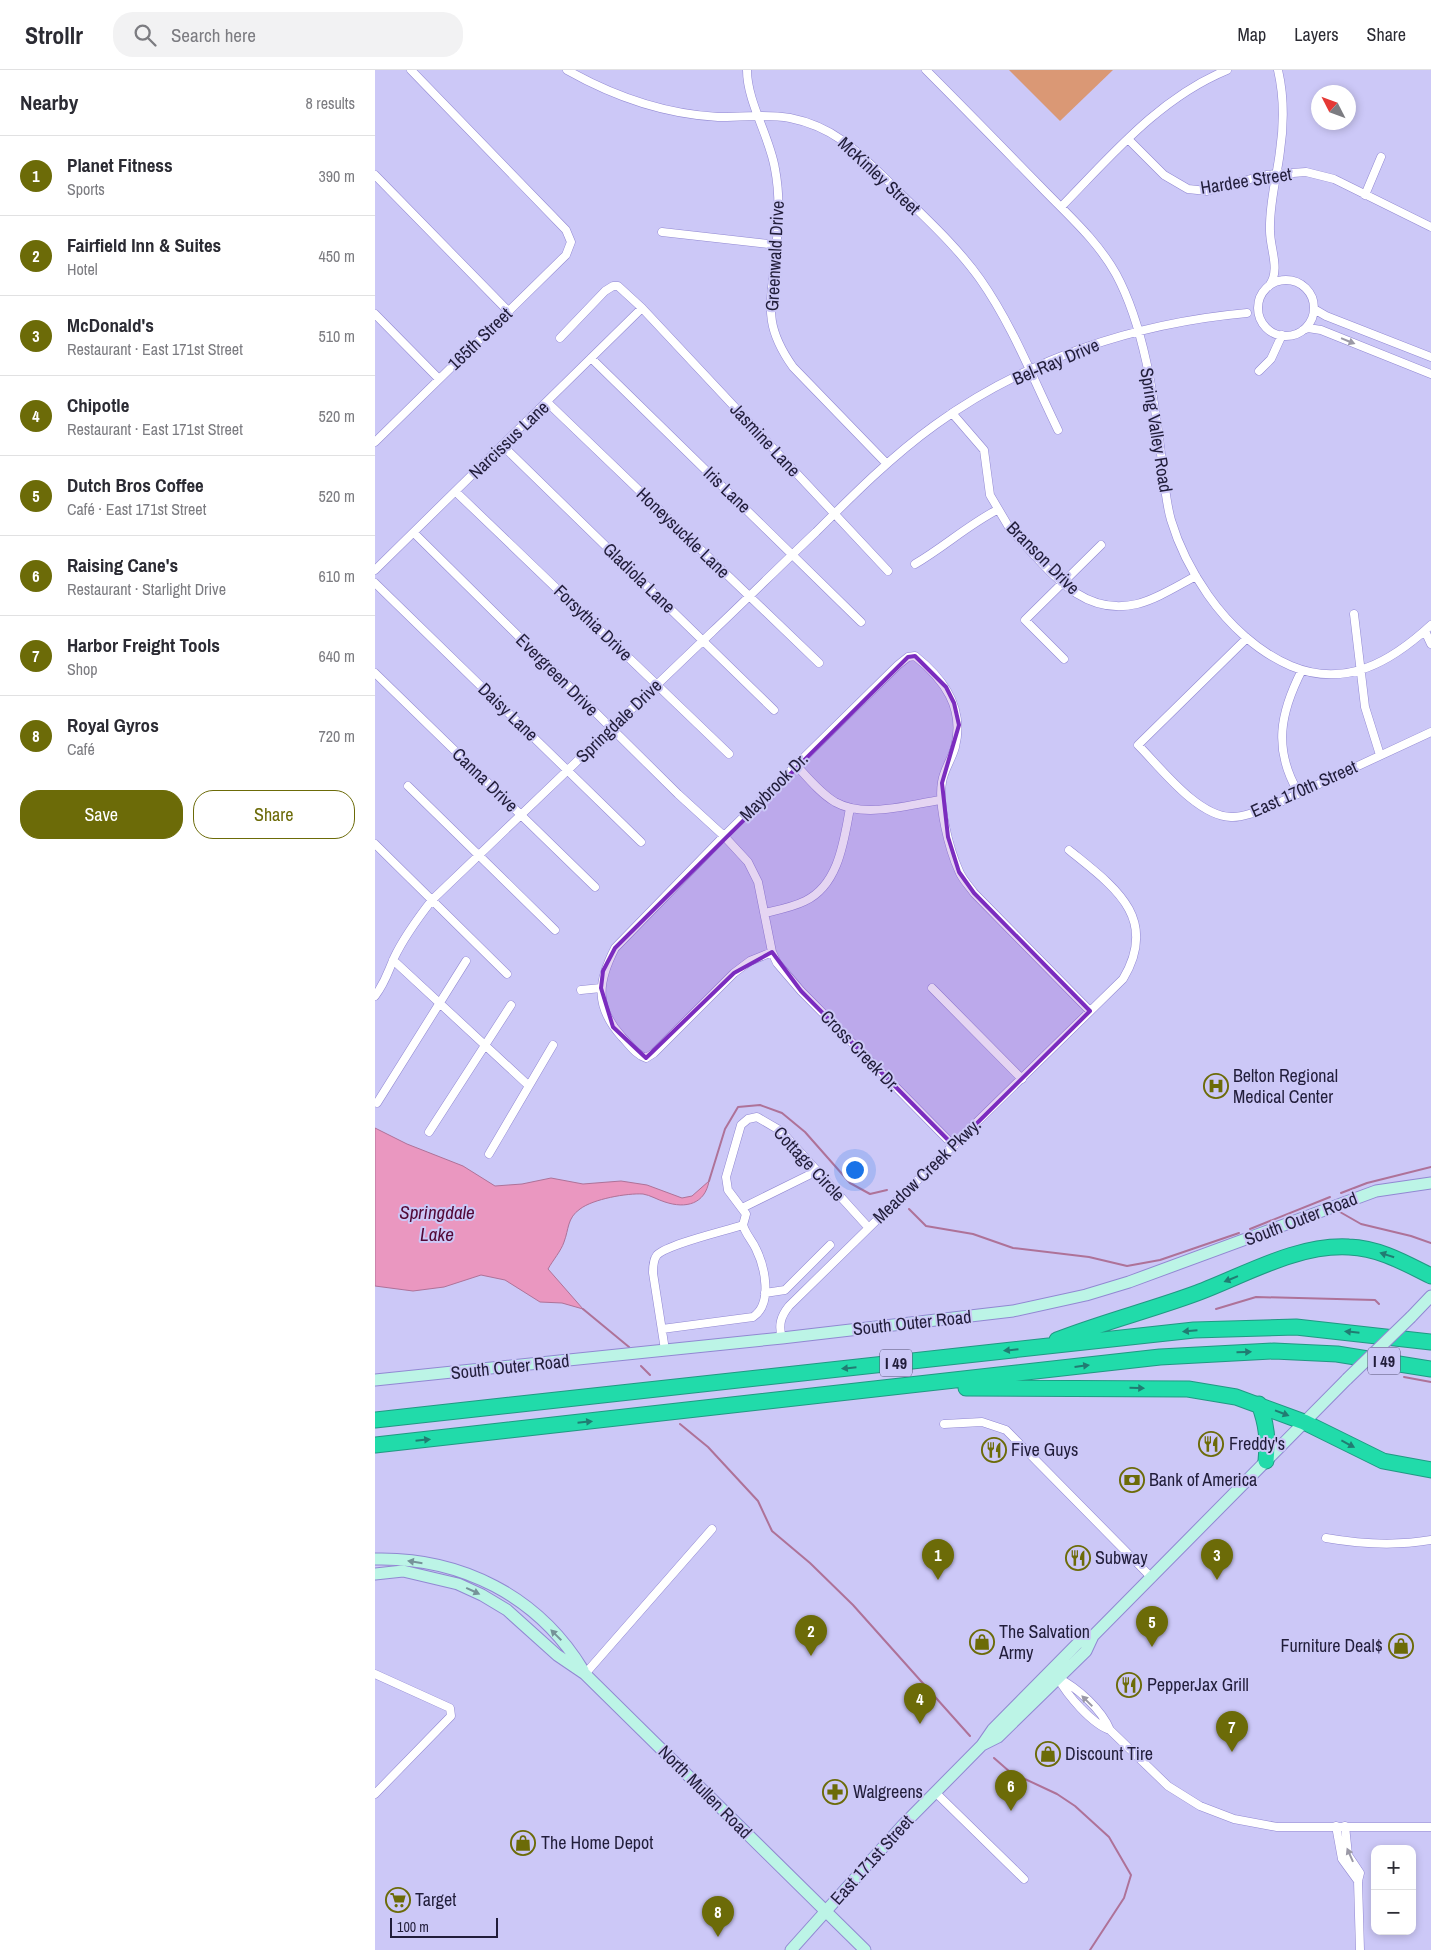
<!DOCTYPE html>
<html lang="en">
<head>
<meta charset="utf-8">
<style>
  body { margin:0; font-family:"Archivo Narrow",sans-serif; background:#f2f2f3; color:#2b2b33 }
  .controls { position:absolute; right:15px; bottom:15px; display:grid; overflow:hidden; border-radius:10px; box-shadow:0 2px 8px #0003 }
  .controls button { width:45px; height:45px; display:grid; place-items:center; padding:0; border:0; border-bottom:1px solid #e1e1e2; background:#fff; color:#2b2b33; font:25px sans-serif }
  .compass { position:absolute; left:936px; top:15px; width:45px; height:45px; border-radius:50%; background:#fff; box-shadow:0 2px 8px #0003; rotate:312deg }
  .scale { position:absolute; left:15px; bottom:12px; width:108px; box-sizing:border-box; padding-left:5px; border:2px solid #211d3a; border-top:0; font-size:14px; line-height:18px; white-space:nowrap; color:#211d3a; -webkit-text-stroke:4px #ccc8f7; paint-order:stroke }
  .you { position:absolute; left:479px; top:1099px; width:18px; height:18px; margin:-12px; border:4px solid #fff; border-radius:50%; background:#1a73e8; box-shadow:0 0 0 8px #1a73e833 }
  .badge { display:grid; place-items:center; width:32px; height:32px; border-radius:50%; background:#6c6b08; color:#fff; font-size:16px; font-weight:700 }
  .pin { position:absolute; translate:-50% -41px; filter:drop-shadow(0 1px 2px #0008) }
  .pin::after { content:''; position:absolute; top:26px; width:18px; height:15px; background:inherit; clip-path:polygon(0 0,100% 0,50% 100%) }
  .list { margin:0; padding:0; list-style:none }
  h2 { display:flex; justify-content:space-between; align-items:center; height:65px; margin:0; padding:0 20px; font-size:21px }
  h2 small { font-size:16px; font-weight:400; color:#7c7c81 }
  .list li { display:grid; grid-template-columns:32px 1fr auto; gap:15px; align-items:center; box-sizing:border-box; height:80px; padding:0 20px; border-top:1px solid #e1e1e2 }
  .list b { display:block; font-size:19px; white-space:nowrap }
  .list p { margin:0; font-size:16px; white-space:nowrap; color:#7c7c81 }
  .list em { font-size:16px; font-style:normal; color:#7c7c81 }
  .actions { display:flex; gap:10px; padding:15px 20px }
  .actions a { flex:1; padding:11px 0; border:1px solid #6c6b08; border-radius:20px; text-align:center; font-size:18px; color:#6c6b08 }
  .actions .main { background:#6c6b08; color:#fff }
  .icon { flex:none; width:28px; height:28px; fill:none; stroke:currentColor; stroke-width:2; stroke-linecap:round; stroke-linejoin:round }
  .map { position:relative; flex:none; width:1056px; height:1880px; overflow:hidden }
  header { display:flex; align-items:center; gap:30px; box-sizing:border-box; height:70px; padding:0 25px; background:#fff; border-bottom:1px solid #e1e1e2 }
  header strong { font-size:24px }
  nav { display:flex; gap:28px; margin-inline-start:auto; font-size:18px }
  .search { width:350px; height:45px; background:#f2f2f3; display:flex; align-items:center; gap:12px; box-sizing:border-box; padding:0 18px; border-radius:20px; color:#7c7c81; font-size:19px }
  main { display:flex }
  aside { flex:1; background:#fff }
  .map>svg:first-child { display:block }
  .green { fill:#da9875 }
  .water { fill:#ea97c0; stroke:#ae7298 }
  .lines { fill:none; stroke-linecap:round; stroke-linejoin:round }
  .stream { stroke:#ae7298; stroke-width:2 }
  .street-casing { stroke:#9188d2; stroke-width:9 }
  .secondary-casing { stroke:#9188d2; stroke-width:13 }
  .highway-casing { stroke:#219883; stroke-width:17 }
  .street { stroke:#fff; stroke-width:8 }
  .secondary { stroke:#bcf4e6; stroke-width:11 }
  .highway { stroke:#21dbaa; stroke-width:15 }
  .secondary-bridge-casing { stroke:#9188d2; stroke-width:13; stroke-linecap:butt }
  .secondary-bridge { stroke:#bcf4e6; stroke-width:11 }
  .oneway { fill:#9b99a6 }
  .oneway2 { fill:#217c72 }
  .oneway3 { fill:#769399 }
  .marked { fill:#7b2cbf; fill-opacity:0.2; stroke:#7b2cbf; stroke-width:4; stroke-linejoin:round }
  .labels { text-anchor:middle; stroke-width:4; stroke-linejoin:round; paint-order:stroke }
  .shield { fill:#ccc8f7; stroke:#545073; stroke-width:1 }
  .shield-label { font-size:16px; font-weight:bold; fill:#211d3a }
  .street-label { font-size:18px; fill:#211d3a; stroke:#ccc8f7 }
  .poi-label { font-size:18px; fill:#211d3a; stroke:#ccc8f7; text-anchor:start }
  .water-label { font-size:19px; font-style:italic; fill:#520836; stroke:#ccc8f7 }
</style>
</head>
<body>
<header>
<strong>Strollr</strong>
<div class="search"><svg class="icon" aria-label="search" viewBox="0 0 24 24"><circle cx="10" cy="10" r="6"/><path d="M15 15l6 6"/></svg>Search here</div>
<nav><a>Map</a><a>Layers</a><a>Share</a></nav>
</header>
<main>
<aside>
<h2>Nearby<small>8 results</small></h2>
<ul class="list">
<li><span class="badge">1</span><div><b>Planet Fitness</b><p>Sports</p></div><em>390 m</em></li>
<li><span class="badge">2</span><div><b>Fairfield Inn &amp; Suites</b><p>Hotel</p></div><em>450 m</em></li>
<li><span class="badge">3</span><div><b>McDonald's</b><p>Restaurant · East 171st Street</p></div><em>510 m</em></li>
<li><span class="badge">4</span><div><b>Chipotle</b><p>Restaurant · East 171st Street</p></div><em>520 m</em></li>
<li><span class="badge">5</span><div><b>Dutch Bros Coffee</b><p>Café · East 171st Street</p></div><em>520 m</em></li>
<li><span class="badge">6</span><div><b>Raising Cane's</b><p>Restaurant · Starlight Drive</p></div><em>610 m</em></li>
<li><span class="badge">7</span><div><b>Harbor Freight Tools</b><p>Shop</p></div><em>640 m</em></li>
<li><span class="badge">8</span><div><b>Royal Gyros</b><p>Café</p></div><em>720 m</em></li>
</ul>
<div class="actions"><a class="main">Save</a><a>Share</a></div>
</aside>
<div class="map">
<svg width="1056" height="1880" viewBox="0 0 1056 1880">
  <rect width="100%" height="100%" fill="#ccc8f7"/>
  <path class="green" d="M 634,0 L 738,0 L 685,51 Z"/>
  <path class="water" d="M 0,1058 L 32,1074 L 88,1096 L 120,1116 L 147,1114 L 176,1108 L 208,1114 L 246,1111 L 272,1115 L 307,1128 L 317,1126 L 334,1111 C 330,1134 311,1139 290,1132 C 283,1130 275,1125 268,1124 C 252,1123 218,1129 205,1139 C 192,1148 194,1159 189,1172 C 186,1181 178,1190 173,1199 L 208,1239 L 187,1233 L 165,1232 L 130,1210 L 106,1205 L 69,1217 L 38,1221 L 0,1216 Z"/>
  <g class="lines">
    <path class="stream" d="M 334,1111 L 350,1059 L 363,1037 L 385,1035 L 407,1043 L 430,1062 L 475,1113 L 495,1124 L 512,1120
      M 966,1123 L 992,1113 L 1056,1097
      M 534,1139 L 551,1156 L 598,1164 L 638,1178 L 714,1187 L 752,1196 L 785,1190 L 864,1163
      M 965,1142 L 986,1154 L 1036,1166 L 1056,1173
      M 875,1159 L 955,1127
      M 208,1239 L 254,1277
      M 841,1239 L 881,1227 L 1000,1230 L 1004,1234
      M 266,1296 L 275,1305
      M 1029,1307 L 1056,1312
      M 305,1354 L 333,1377 L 383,1431 L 397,1461 L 435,1493 L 478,1535 L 595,1666
      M 619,1688 L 635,1702 L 682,1724 L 700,1736 L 734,1767 L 756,1805 L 749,1828 L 715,1880"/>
    <defs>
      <path id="street" d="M 192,0 C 238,26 290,44 343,47 C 367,47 391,44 415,48 C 461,57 485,84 517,115 C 547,145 580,174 605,209 C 638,256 658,309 683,360
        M 372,0 C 372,32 395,67 400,99 C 406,129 403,161 400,191 C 395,237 389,256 418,297 L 512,394
        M 551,0 C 590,39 628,78 666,117 C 693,145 722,170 741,204 C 769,256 779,327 786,384 C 789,406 790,429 796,450 C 804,477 817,502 833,525 C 854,555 883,582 916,596 C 971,619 1017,591 1056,555
        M 753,69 L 789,105 L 813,119 L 832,121 L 890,105 L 931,102 L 959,109 L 1056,157
        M 0,105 L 134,242
        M 990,125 L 1006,87
        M 686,137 C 736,86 784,28 852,0
        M 287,162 L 402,175
        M883 238a28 28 0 1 1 56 0a28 28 0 1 1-56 0Z
        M 894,216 C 906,200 895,179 895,161 C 894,133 902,107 905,81 C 909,54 909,26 903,0
        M 939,239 L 951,246 L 1056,287
        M 0,244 L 64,309
        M 928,260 L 933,258 L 946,260 L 1056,304
        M 185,268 L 230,221 L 238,216 L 243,216 L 267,238 L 513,501
        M 216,288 L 486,552
        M 884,301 L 896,289 L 907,265
        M 173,333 L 444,593
        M 577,343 L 609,380 L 615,425 L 635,459 C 671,495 704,548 762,534 C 782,529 802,516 821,506
        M 0,372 L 191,185 L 196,172 L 191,160 L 36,0
        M 128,376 L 399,640
        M 81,422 L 354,684
        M 39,463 L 303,724 L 349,766 L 373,792 L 383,812 L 397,882 L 402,893 L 426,921 L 579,1076
        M 540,494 C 569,477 593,455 622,440
        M 0,500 L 267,238
        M 0,513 L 266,772
        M 979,544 L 990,637 L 1005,685
        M 1050,561 L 1056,574
        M 872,568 L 763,675 C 786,698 822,746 856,747 C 865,748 876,743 886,741 L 1056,662
        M 689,589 L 650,550 L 726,475
        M 0,603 L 220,817
        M 421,695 C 433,708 445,723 460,732 C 490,749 535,734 566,730
        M 33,716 L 180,860
        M 923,722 C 898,679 905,643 927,600
        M 0,774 L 132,904
        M 390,843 C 403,840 418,837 430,831 C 464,815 469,770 475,738
        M 397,882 L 375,891 L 359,903 L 279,983 L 271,988 C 261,985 254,974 247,967 C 220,937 222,913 240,878 L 349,766 L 523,595 L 533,587 L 540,586 C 569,609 590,638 580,677 C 577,689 569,699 567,712 C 563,735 574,779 584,801 C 587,809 594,816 599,823 L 715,941
        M 18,890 L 153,1015
        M 557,918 L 647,1009
        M 206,920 L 226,918
        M 0,926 C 11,911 12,904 19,888 C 29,867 43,848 57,830 C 150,740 244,652 337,562 C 372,529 406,495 441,462 C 479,424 517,386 560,355 C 651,289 761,253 872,243
        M 2,1033 L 91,891
        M 54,1062 L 136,935
        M 114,1084 L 178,975
        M 367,1138 L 442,1101
        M 390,1223 L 410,1220 L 455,1175
        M 287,1259 L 378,1247 C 398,1234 390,1197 381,1179 C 377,1170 371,1165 368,1155
        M 407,1268 C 403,1255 406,1246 414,1236 L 748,909 C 785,847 738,816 694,780
        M 290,1280 L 278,1203 C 278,1197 278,1190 282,1185 C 293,1174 350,1161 368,1155 L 371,1144 L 353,1120 L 351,1107 L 366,1055 L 373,1049 L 382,1047 L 406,1061 L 493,1157
        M 569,1354 L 607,1352 L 631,1360 L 777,1508
        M 951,1468 C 985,1474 1021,1476 1056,1470
        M 0,1604 L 75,1638 L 76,1646 L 0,1724
        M 210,1604 L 337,1459
        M 683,1608 C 692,1625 717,1654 735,1660 L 793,1716 L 825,1736 L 859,1749 L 902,1757 L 1056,1757
        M 683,1608 C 703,1618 727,1640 735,1660
        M 561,1723 L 649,1809
        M 961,1756 L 967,1789 L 983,1811
        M 970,1756 L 973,1785 L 985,1803 L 983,1811 L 985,1880"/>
      <path id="secondary" d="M 1036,1247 L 1056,1226
        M 0,1310 L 407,1268 L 638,1241 L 711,1225 L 754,1212 L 1001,1121 L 1056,1113
        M 0,1489 C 86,1487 163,1526 208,1600
        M 0,1504 L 28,1501 L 83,1514 L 107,1525 L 132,1540 L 182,1585 L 210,1604 L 490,1880
        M 607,1675 L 623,1667 L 711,1581 L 718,1566 L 972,1309
        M 416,1880 L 528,1755 L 607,1675 L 618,1659 L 703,1573 L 718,1566"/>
      <path id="highway" d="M 682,1270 C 728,1252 776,1240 822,1223 C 870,1205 922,1174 974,1177 C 1004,1178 1030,1193 1056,1206
        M 591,1318 L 813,1319 L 861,1327 L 929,1352 L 1008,1391 L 1056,1400
        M 884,1334 C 892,1355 893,1370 891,1391
        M 0,1350 L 819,1260 L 921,1257 L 1056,1272
        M 0,1375 L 785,1287 L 899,1281 L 962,1284 L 1056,1299"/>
    </defs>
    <use href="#street" class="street-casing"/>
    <use href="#secondary" class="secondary-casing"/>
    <use href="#highway" class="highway-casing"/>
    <use href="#street" class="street"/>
    <use href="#secondary" class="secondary"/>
    <use href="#highway" class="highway"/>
    <defs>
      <path id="secondary-bridge" d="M 972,1309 L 1036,1247"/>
    </defs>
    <use href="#secondary-bridge" class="secondary-bridge-casing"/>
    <use href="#secondary-bridge" class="secondary-bridge"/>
  </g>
  <defs><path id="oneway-solid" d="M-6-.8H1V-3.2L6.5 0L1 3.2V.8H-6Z" transform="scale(1.25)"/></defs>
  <g class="oneway">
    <use href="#oneway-solid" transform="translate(973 271) rotate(22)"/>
    <use href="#oneway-solid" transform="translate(712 1631) rotate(-135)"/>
    <use href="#oneway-solid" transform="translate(975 1785) rotate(-114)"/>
  </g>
  <g class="oneway2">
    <use href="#oneway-solid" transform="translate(1012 1185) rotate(-162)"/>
    <use href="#oneway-solid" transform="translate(856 1209) rotate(158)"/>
    <use href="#oneway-solid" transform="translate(815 1261) rotate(175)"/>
    <use href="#oneway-solid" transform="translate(977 1262) rotate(-174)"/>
    <use href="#oneway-solid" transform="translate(636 1280) rotate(174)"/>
    <use href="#oneway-solid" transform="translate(869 1282) rotate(-2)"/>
    <use href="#oneway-solid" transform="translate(707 1296) rotate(-7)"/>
    <use href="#oneway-solid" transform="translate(474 1298) rotate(174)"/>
    <use href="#oneway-solid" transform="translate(762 1318) rotate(1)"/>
    <use href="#oneway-solid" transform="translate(907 1343) rotate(21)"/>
    <use href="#oneway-solid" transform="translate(210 1352) rotate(-6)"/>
    <use href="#oneway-solid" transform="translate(48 1370) rotate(-6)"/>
    <use href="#oneway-solid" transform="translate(973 1374) rotate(28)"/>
  </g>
  <g class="oneway3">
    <use href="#oneway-solid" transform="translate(40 1492) rotate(-171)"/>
    <use href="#oneway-solid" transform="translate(98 1521) rotate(25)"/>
    <use href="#oneway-solid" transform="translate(181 1565) rotate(-135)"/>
  </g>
  <path class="marked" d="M 540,586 L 571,617 L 579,633 L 584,655 L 567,713 L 573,767 L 584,802 L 599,823 L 715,941 L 579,1076 L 426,921 L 397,882 L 359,903 L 271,988 L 238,957 L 226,918 L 228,901 L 240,878 L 533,587 Z"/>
  <defs>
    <symbol id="hospital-ring" viewBox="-11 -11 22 22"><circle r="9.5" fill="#ccc8f7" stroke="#6c6b08" stroke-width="1.5"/><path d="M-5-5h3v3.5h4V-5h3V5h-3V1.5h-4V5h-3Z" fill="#6c6b08"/></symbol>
    <symbol id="restaurant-ring" viewBox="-11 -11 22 22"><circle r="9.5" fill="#ccc8f7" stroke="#6c6b08" stroke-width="1.5"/><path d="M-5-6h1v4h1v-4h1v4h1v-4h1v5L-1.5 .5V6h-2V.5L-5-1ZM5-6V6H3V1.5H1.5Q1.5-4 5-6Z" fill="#6c6b08"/></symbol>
    <symbol id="bank-ring" viewBox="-11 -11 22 22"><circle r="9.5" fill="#ccc8f7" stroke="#6c6b08" stroke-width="1.5"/><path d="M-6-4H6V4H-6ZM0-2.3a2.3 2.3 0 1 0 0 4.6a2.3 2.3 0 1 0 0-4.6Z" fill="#6c6b08"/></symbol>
    <symbol id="shop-ring" viewBox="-11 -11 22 22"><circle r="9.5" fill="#ccc8f7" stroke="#6c6b08" stroke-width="1.5"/><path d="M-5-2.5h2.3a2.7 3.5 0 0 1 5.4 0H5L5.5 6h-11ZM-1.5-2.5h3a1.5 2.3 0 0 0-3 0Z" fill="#6c6b08"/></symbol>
    <symbol id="pharmacy-ring" viewBox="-11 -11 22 22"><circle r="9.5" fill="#ccc8f7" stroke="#6c6b08" stroke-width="1.5"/><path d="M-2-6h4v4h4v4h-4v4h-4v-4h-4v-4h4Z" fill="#6c6b08"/></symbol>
    <symbol id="supermarket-ring" viewBox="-11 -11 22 22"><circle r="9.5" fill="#ccc8f7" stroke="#6c6b08" stroke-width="1.5"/><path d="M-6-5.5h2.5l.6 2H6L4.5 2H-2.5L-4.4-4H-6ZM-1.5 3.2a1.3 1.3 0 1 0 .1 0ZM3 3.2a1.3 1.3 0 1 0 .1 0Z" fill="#6c6b08"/></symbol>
  </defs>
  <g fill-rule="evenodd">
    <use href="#hospital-ring" x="827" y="1002" width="28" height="28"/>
    <use href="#restaurant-ring" x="822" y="1360" width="28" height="28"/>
    <use href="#restaurant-ring" x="605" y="1366" width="28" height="28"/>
    <use href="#bank-ring" x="743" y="1396" width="28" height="28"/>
    <use href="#restaurant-ring" x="689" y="1474" width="28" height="28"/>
    <use href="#shop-ring" x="593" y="1558" width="28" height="28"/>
    <use href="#shop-ring" x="1012" y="1562" width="28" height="28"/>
    <use href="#restaurant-ring" x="740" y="1601" width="28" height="28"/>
    <use href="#shop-ring" x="659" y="1670" width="28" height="28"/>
    <use href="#pharmacy-ring" x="446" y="1708" width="28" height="28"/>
    <use href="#shop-ring" x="134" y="1759" width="28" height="28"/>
    <use href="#supermarket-ring" x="9" y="1816" width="28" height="28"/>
  </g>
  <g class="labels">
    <g class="shield">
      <rect x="993" y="1277.5" width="32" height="27" rx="4"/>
      <rect x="505" y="1279.5" width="32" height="27" rx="4"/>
    </g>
    <g class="shield-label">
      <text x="1009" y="1297">I 49</text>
      <text x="521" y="1299">I 49</text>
    </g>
    <g class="street-label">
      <text transform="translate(504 106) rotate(43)" y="6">McKinley Street</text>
      <text transform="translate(871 111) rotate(-9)" y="6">Hardee Street</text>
      <text transform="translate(400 186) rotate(-87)" y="6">Greenwald Drive</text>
      <text transform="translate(105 269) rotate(-44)" y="6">165th Street</text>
      <text transform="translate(681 292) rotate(-23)" y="6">Bel-Ray Drive</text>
      <text transform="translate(781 360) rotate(81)" y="6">Spring Valley Road</text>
      <text transform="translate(134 370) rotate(-44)" y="6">Narcissus Lane</text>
      <text transform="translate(390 370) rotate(47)" y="6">Jasmine Lane</text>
      <text transform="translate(352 420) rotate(44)" y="6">Iris Lane</text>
      <text transform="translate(308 463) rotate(44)" y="6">Honeysuckle Lane</text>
      <text transform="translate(668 488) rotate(45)" y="6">Branson Drive</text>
      <text transform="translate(264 508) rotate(44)" y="6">Gladiola Lane</text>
      <text transform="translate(218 553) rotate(44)" y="6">Forsythia Drive</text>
      <text transform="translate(182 605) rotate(45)" y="6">Evergreen Drive</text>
      <text transform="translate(133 642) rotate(44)" y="6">Daisy Lane</text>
      <text transform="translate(244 651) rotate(-44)" y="6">Springdale Drive</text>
      <text transform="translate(110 710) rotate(44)" y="6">Canna Drive</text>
      <text transform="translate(399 717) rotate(-45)" y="6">Maybrook Dr.</text>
      <text transform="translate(929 719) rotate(-24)" y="6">East 170th Street</text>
      <text transform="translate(485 981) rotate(46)" y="6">Cross Creek Dr.</text>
      <text transform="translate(434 1094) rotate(47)" y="6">Cottage Circle</text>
      <text transform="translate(552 1101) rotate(-44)" y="6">Meadow Creek Pkwy.</text>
      <text transform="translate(926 1149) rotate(-21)" y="6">South Outer Road</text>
      <text transform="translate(537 1253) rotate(-6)" y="6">South Outer Road</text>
      <text transform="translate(135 1297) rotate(-6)" y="6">South Outer Road</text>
      <text transform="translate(330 1722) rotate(45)" y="6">North Mullen Road</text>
      <text transform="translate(497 1790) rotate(-48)" y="6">East 171st Street</text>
    </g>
    <g class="poi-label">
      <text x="858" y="1012">Belton Regional<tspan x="858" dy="21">Medical Center</tspan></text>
      <text x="854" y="1380">Freddy's</text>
      <text x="636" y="1386">Five Guys</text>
      <text x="774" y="1416">Bank of America</text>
      <text x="720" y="1494">Subway</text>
      <text x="624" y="1568">The Salvation<tspan x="624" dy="21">Army</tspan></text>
      <text x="1008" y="1582" text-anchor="end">Furniture Deal$</text>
      <text x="772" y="1621">PepperJax Grill</text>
      <text x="690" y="1690">Discount Tire</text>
      <text x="478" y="1728">Walgreens</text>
      <text x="166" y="1779">The Home Depot</text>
      <text x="40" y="1836">Target</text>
    </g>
    <g class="water-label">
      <text x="62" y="1149">Springdale<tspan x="62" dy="22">Lake</tspan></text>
    </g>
  </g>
</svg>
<div class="controls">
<button>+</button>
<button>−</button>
</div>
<svg class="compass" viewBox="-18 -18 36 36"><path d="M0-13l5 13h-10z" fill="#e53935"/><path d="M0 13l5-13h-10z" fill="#7c7c81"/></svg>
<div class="scale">100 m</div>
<div class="you"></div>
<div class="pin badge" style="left:563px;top:1510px">1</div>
<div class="pin badge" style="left:436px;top:1586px">2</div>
<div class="pin badge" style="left:842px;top:1510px">3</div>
<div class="pin badge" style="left:545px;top:1654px">4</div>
<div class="pin badge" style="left:777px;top:1577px">5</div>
<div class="pin badge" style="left:636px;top:1741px">6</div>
<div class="pin badge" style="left:857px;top:1682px">7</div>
<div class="pin badge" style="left:343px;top:1867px">8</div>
</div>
</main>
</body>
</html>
